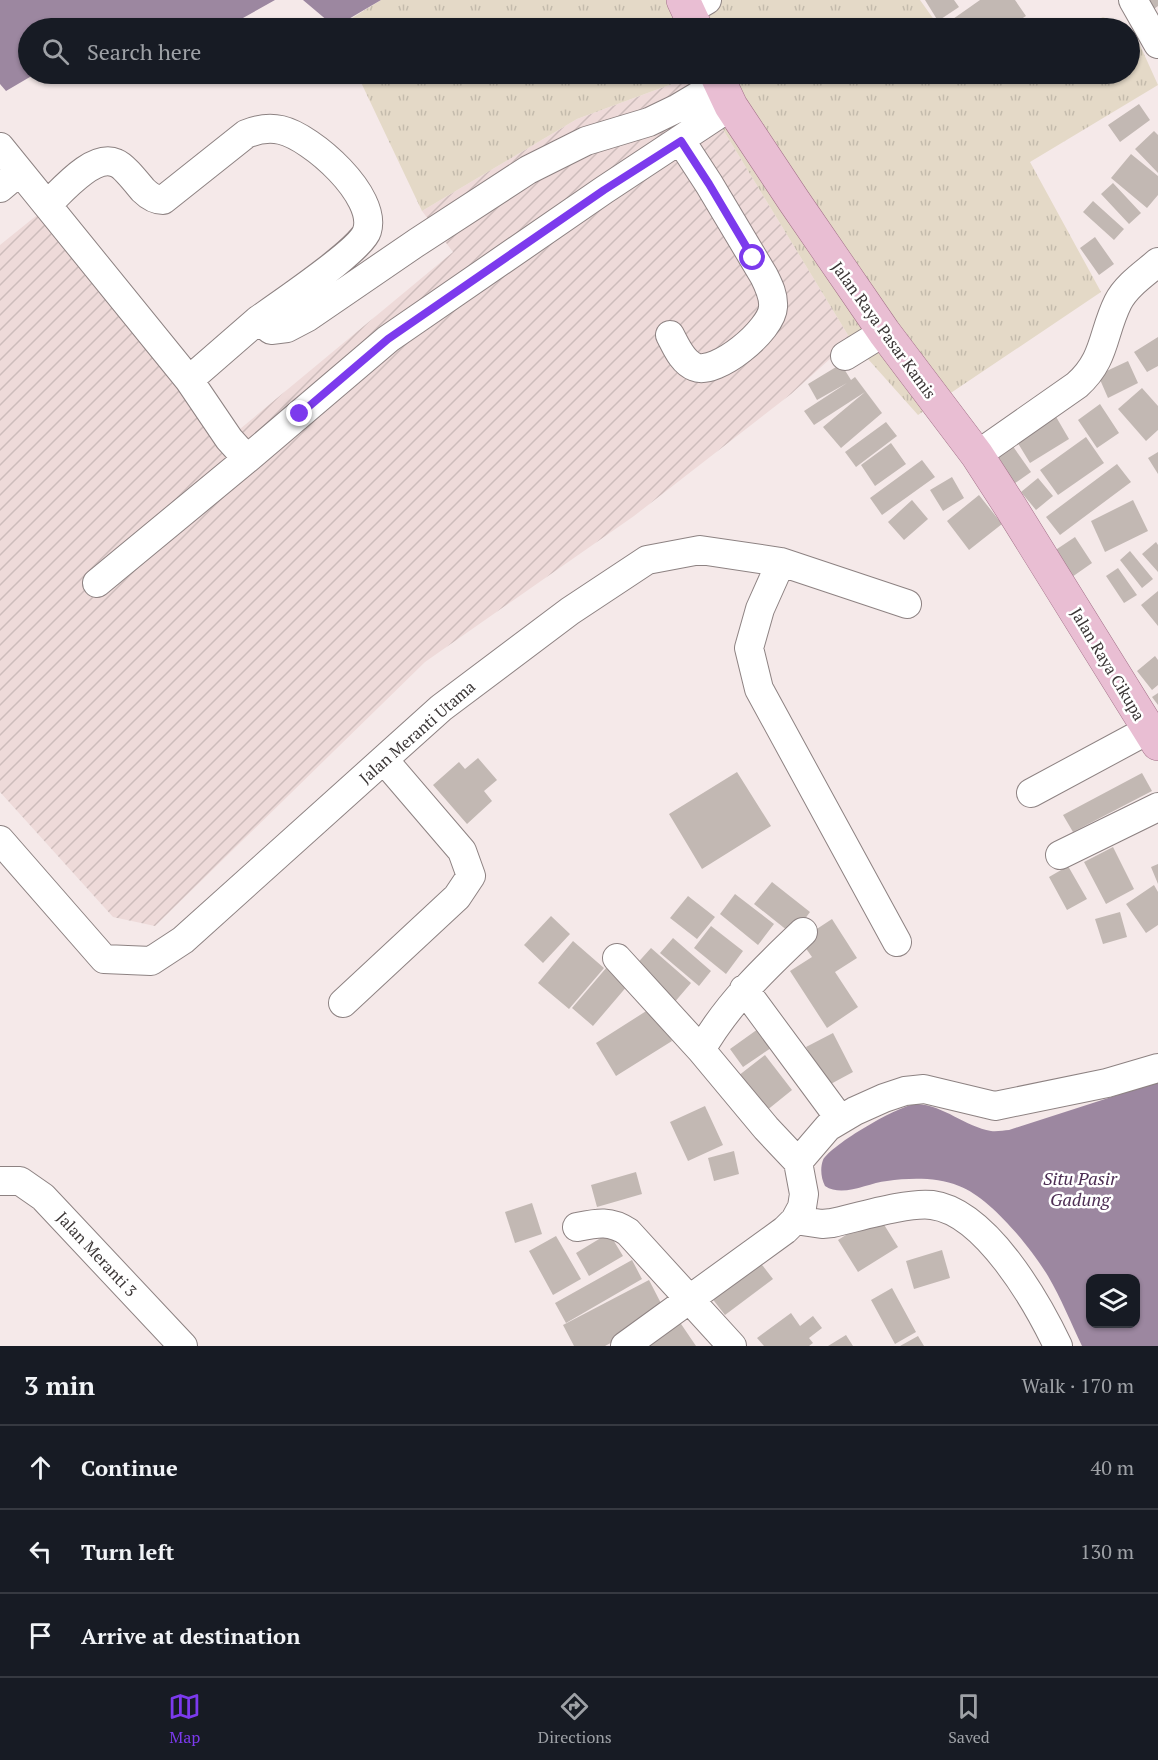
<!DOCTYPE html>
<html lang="en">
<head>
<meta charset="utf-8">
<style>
  body { margin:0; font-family:"PT Serif",serif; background:#20242c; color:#f1f3f6 }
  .controls { position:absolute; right:18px; bottom:18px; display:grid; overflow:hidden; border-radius:12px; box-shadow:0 2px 4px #0004 }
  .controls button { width:54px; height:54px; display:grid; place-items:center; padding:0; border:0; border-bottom:2px solid #363941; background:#171b24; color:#f1f3f6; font:30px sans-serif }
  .stop { position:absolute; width:18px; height:18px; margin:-14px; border:4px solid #7c3aed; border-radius:50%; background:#fff }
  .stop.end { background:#7c3aed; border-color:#fff; box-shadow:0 2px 6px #0008 }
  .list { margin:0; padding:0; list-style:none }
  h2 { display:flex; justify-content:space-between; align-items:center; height:78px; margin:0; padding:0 24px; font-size:26px }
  h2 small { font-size:20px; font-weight:400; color:#9ea1a6 }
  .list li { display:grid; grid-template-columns:39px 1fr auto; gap:18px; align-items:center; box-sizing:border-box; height:84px; padding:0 24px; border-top:2px solid #363941 }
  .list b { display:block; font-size:22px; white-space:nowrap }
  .list em { font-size:20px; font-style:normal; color:#9ea1a6 }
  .icon { flex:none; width:33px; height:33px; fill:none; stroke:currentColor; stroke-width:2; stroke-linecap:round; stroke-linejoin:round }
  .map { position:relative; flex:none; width:1158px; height:1346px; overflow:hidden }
  .search { position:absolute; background:#171b24; box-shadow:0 2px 4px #0004; left:18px; right:18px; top:18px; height:66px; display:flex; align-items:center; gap:15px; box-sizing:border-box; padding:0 21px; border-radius:33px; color:#9ea1a6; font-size:22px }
  .sheet { height:330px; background:#171b24 }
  nav { display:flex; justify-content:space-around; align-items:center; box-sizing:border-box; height:84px; border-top:2px solid #363941; background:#171b24; font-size:16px; color:#9ea1a6 }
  nav a { display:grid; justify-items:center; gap:3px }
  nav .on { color:#7c3aed }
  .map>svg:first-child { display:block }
  .industrial { fill:url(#industrial-furrows) }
  .grass { fill:url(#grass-tufts) }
  .water { fill:#9c87a0; fill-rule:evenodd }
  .building { fill:#c2b8b3 }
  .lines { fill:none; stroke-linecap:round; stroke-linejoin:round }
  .minor-casing { stroke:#8d8282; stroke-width:30 }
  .major-casing { stroke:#a37289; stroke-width:34 }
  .minor { stroke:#fff; stroke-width:28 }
  .major { stroke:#e9bed3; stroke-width:33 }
  .route { stroke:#7c3aed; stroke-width:8 }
  .labels { text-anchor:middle; stroke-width:5; stroke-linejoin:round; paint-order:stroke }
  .street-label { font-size:16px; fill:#3b3636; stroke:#fff }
  .water-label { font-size:18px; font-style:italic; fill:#4d2e54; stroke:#fff }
</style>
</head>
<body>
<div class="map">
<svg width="1158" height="1346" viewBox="0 0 1158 1346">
  <defs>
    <pattern id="industrial-furrows" width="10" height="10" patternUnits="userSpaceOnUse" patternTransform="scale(1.5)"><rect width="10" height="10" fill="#eedad9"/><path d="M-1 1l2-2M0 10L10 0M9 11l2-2" fill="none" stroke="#cdbcbb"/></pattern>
    <pattern id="grass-tufts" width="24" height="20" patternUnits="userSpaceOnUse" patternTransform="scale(1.5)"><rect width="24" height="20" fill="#e4d9c7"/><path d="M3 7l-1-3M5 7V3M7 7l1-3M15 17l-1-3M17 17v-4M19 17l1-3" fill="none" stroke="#c4bbac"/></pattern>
  </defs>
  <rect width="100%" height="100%" fill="#f5e9e9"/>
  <path class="industrial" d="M 691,77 L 851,340 L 791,394 L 634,516 L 425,662 L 155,926 L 113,917 L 0,792 L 0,245 L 57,199 L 240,429 L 453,252 L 422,211 L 577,119 Z"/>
  <path class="grass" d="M 381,0 L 920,0 L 940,28 L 336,28 Z
    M 1103,17 L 1128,28 L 1081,28 Z
    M 1130,29 L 1134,32 L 1158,85 L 1030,162 L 1101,292 L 918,415 L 851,340 L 691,77 L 577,119 L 422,211 L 357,74 L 973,74 L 980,83 L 998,74 L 1130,74 Z"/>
  <path class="water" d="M 0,0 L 275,0 L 225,28 L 28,28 L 28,74 L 35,74 L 6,91 L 0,84 Z
    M 303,0 L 381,0 L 335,27 Z
    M 1158,1082 L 1158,1346 L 1082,1346 C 1071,1323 1061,1298 1048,1276 C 1030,1247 991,1198 959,1186 C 936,1177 910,1178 887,1181 C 867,1183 843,1198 825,1186 C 821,1178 820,1168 823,1160 C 831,1145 900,1104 917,1104 C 943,1105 966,1127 991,1131 C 997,1132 1004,1130 1009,1130 ZM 1090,1278 L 1136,1278 L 1136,1324 L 1090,1324 Z"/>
  <path class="building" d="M 925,0 L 954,0 L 959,7 L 938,21 Z
    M 980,0 L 1015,0 L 1026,16 L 1007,28 L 945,28 L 943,26 Z
    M 1143,0 L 1158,0 L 1158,6 L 1151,11 Z
    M 1139,104 L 1150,120 L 1120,142 L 1108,125 Z
    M 1154,131 L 1158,135 L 1158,173 L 1135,149 Z
    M 1131,154 L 1158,176 L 1158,195 L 1147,208 L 1111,178 Z
    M 1113,183 L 1141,213 L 1129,224 L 1101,194 Z
    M 1093,201 L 1124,229 L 1114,240 L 1083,212 Z
    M 1095,237 L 1114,264 L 1099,275 L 1080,248 Z
    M 1158,337 L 1158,366 L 1147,372 L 1134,352 Z
    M 1128,361 L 1138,383 L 1108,398 L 1098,375 Z
    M 841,364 L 851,380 L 855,377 L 882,413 L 841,448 L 823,427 L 865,392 L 814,425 L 804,411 L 847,383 L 817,400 L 808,384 Z
    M 1142,388 L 1158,406 L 1158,430 L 1146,441 L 1118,409 Z
    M 1100,404 L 1119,433 L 1097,448 L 1078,420 Z
    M 1055,415 L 1069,439 L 1030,463 L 1016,440 Z
    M 886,422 L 897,436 L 856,467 L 845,452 Z
    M 1086,437 L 1104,463 L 1058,495 L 1040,470 Z
    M 891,443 L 906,464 L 875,486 L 861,465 Z
    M 1012,445 L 1031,472 L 1011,486 L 991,459 Z
    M 1158,452 L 1158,474 L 1148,458 Z
    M 922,460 L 935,477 L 882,515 L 870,498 Z
    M 1117,464 L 1131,482 L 1060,535 L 1046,517 Z
    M 952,477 L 964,498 L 943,511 L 930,490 Z
    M 1038,478 L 1053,496 L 1036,510 L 1021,492 Z
    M 979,495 L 1002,524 L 969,550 L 947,521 Z
    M 912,500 L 928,519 L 904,540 L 888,522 Z
    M 1133,500 L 1148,531 L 1105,552 L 1091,521 Z
    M 1075,537 L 1092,563 L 1072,577 L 1054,551 Z
    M 1156,542 L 1158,545 L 1158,572 L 1142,554 Z
    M 1130,551 L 1153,579 L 1142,588 L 1120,560 Z
    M 1118,568 L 1137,595 L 1124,603 L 1106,576 Z
    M 1158,591 L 1158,626 L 1141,605 Z
    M 1155,656 L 1158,660 L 1158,685 L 1152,690 L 1137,671 Z
    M 1158,693 L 1158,705 L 1152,697 Z
    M 478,758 L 497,780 L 484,791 L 492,801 L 467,824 L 433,785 L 459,762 L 465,769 Z
    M 737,772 L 771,826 L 702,869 L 669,814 Z
    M 1142,773 L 1152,791 L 1073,832 L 1063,815 Z
    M 1113,847 L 1134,889 L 1106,904 L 1084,862 Z
    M 1158,864 L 1158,884 L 1151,867 Z
    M 1068,866 L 1087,899 L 1067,910 L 1049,877 Z
    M 772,882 L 810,912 L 793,935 L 754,904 Z
    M 1154,885 L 1158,892 L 1158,925 L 1146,933 L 1126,904 Z
    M 735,894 L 774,924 L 758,945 L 720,914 Z
    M 688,896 L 715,917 L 697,939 L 670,918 Z
    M 1120,912 L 1127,937 L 1103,944 L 1095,919 Z
    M 551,916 L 570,934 L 543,963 L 524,945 Z
    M 832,919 L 857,958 L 835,972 L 858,1007 L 827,1028 L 790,971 L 812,957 L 800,940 Z
    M 711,926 L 743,951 L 726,974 L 694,948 Z
    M 673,938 L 711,971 L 699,986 L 660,953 Z
    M 573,941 L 604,968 L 569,1009 L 538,983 Z
    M 651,948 L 691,983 L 673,1004 L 633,968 Z
    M 607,967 L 628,985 L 593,1026 L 572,1008 Z
    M 651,1008 L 672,1041 L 616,1076 L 596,1043 Z
    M 758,1029 L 771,1048 L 743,1067 L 730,1049 Z
    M 833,1033 L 853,1072 L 827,1086 L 806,1047 Z
    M 765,1055 L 792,1090 L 766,1111 L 738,1076 Z
    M 705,1106 L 723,1145 L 688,1161 L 670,1122 Z
    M 734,1151 L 739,1174 L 714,1181 L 708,1158 Z
    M 636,1172 L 642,1194 L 597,1207 L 591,1185 Z
    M 532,1203 L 542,1234 L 515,1243 L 505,1212 Z
    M 878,1215 L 898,1247 L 858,1272 L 838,1240 Z
    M 609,1233 L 623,1256 L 589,1276 L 576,1253 Z
    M 556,1236 L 581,1279 L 553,1295 L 529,1251 Z
    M 942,1250 L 950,1278 L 914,1289 L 906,1261 Z
    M 632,1260 L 642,1279 L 566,1323 L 555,1303 Z
    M 759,1261 L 773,1279 L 725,1315 L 711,1297 Z
    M 649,1280 L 666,1313 L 605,1346 L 574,1346 L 563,1325 Z
    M 892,1288 L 916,1332 L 895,1344 L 871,1300 Z
    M 791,1313 L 800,1326 L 813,1316 L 822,1328 L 809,1338 L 813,1343 L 809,1346 L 764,1346 L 757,1338 Z
    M 677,1318 L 696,1346 L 649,1346 L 645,1339 Z
    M 846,1335 L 853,1346 L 828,1346 Z
    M 918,1336 L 924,1346 L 900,1346 Z"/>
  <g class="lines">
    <defs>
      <path id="minor" d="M 1133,0 L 1158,44
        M 688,11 L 707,0
        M 0,147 L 189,380 L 229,439 L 247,459 L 388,339 L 604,190 L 731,106
        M 0,188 L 19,172
        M 47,205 C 62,191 93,153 116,163 C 124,166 137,183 143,190 C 149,196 155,200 163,200 L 246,134 C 258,129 268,127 281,130 C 312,137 378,196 367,231 C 362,249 278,306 258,320 L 271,330 L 287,328 L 308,317 L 416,243 L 528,170 L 586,141 L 649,122 L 678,108 L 720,83
        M 670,335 C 676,346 682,362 695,367 C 716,376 772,330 773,307 C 774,296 769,286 764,276 L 709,184 L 681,141
        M 845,356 L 884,332
        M 189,380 L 258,320
        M 977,455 L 1077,385 C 1106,359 1102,334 1118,302 C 1126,286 1144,274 1158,262
        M 781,562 L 760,609 L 749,648 L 759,689 L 897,942
        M 97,583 L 247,459
        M 1031,793 L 1148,730
        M 0,840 L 104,959 L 151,961 L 183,940 L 441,708 L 570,611 L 647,560 L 700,550 L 781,562 L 907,604
        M 1060,855 L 1158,807
        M 617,958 L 701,1050 L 766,1128 L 798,1162 L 804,1194 L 802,1207 L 795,1220 L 785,1230 L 625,1346
        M 744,989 L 840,1119
        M 343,1003 L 457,897 L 471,876 L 462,851 L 384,760
        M 701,1050 C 727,1004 765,968 803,932
        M 798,1162 L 828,1127 L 855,1111 L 884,1098 L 905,1091 L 924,1089 L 995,1106 L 1107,1083 L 1158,1068
        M 0,1181 L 20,1181 L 43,1197 L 183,1346
        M 795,1220 L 822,1224 L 832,1223 C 859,1217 908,1202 932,1205 C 986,1212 1037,1302 1058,1346
        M 577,1227 C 597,1223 610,1220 628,1232 L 732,1346"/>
      <path id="major" d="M 683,0 L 696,28
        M 716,74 L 731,106 L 794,201 L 884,332 L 977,455 L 1010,506 L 1158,744"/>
    </defs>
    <use href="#minor" class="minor-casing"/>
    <use href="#major" class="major-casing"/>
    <use href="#minor" class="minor"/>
    <use href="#major" class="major"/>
  </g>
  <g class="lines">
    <path class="route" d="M 300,414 L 388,339 L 604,190 L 681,141 L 709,184 L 753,258"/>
  </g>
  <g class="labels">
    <g class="street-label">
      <text transform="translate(884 330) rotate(54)" y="6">Jalan Raya Pasar Kamis</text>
      <text transform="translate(1108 664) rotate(59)" y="6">Jalan Raya Cikupa</text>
      <text transform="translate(417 732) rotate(-41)" y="6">Jalan Meranti Utama</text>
      <text transform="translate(97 1254) rotate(47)" y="6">Jalan Meranti 3</text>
    </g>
    <g class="water-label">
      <text x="1080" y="1185">Situ Pasir<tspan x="1080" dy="21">Gadung</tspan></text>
    </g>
  </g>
</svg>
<div class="controls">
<button><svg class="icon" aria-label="layers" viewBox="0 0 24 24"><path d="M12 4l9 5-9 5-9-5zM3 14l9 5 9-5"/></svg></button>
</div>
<div class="stop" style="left:753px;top:258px"></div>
<div class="stop end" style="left:300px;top:414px"></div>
<div class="search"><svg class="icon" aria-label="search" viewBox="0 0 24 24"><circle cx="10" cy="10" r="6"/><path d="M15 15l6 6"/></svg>Search here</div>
</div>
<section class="sheet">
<h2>3 min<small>Walk · 170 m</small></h2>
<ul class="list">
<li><svg class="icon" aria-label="ahead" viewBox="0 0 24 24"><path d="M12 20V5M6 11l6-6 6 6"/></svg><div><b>Continue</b></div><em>40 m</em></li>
<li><svg class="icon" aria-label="left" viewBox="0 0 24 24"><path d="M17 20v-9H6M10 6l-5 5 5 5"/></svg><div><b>Turn left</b></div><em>130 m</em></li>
<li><svg class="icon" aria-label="arrive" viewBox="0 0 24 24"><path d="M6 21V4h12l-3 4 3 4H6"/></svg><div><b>Arrive at destination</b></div></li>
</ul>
</section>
<nav>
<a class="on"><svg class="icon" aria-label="map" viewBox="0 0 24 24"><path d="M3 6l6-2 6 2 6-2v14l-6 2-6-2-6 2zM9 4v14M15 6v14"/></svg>Map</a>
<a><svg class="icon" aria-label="directions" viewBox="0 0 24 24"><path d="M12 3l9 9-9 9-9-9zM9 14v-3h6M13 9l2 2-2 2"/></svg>Directions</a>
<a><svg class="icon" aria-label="saved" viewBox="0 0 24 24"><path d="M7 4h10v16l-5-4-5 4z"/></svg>Saved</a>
</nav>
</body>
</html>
